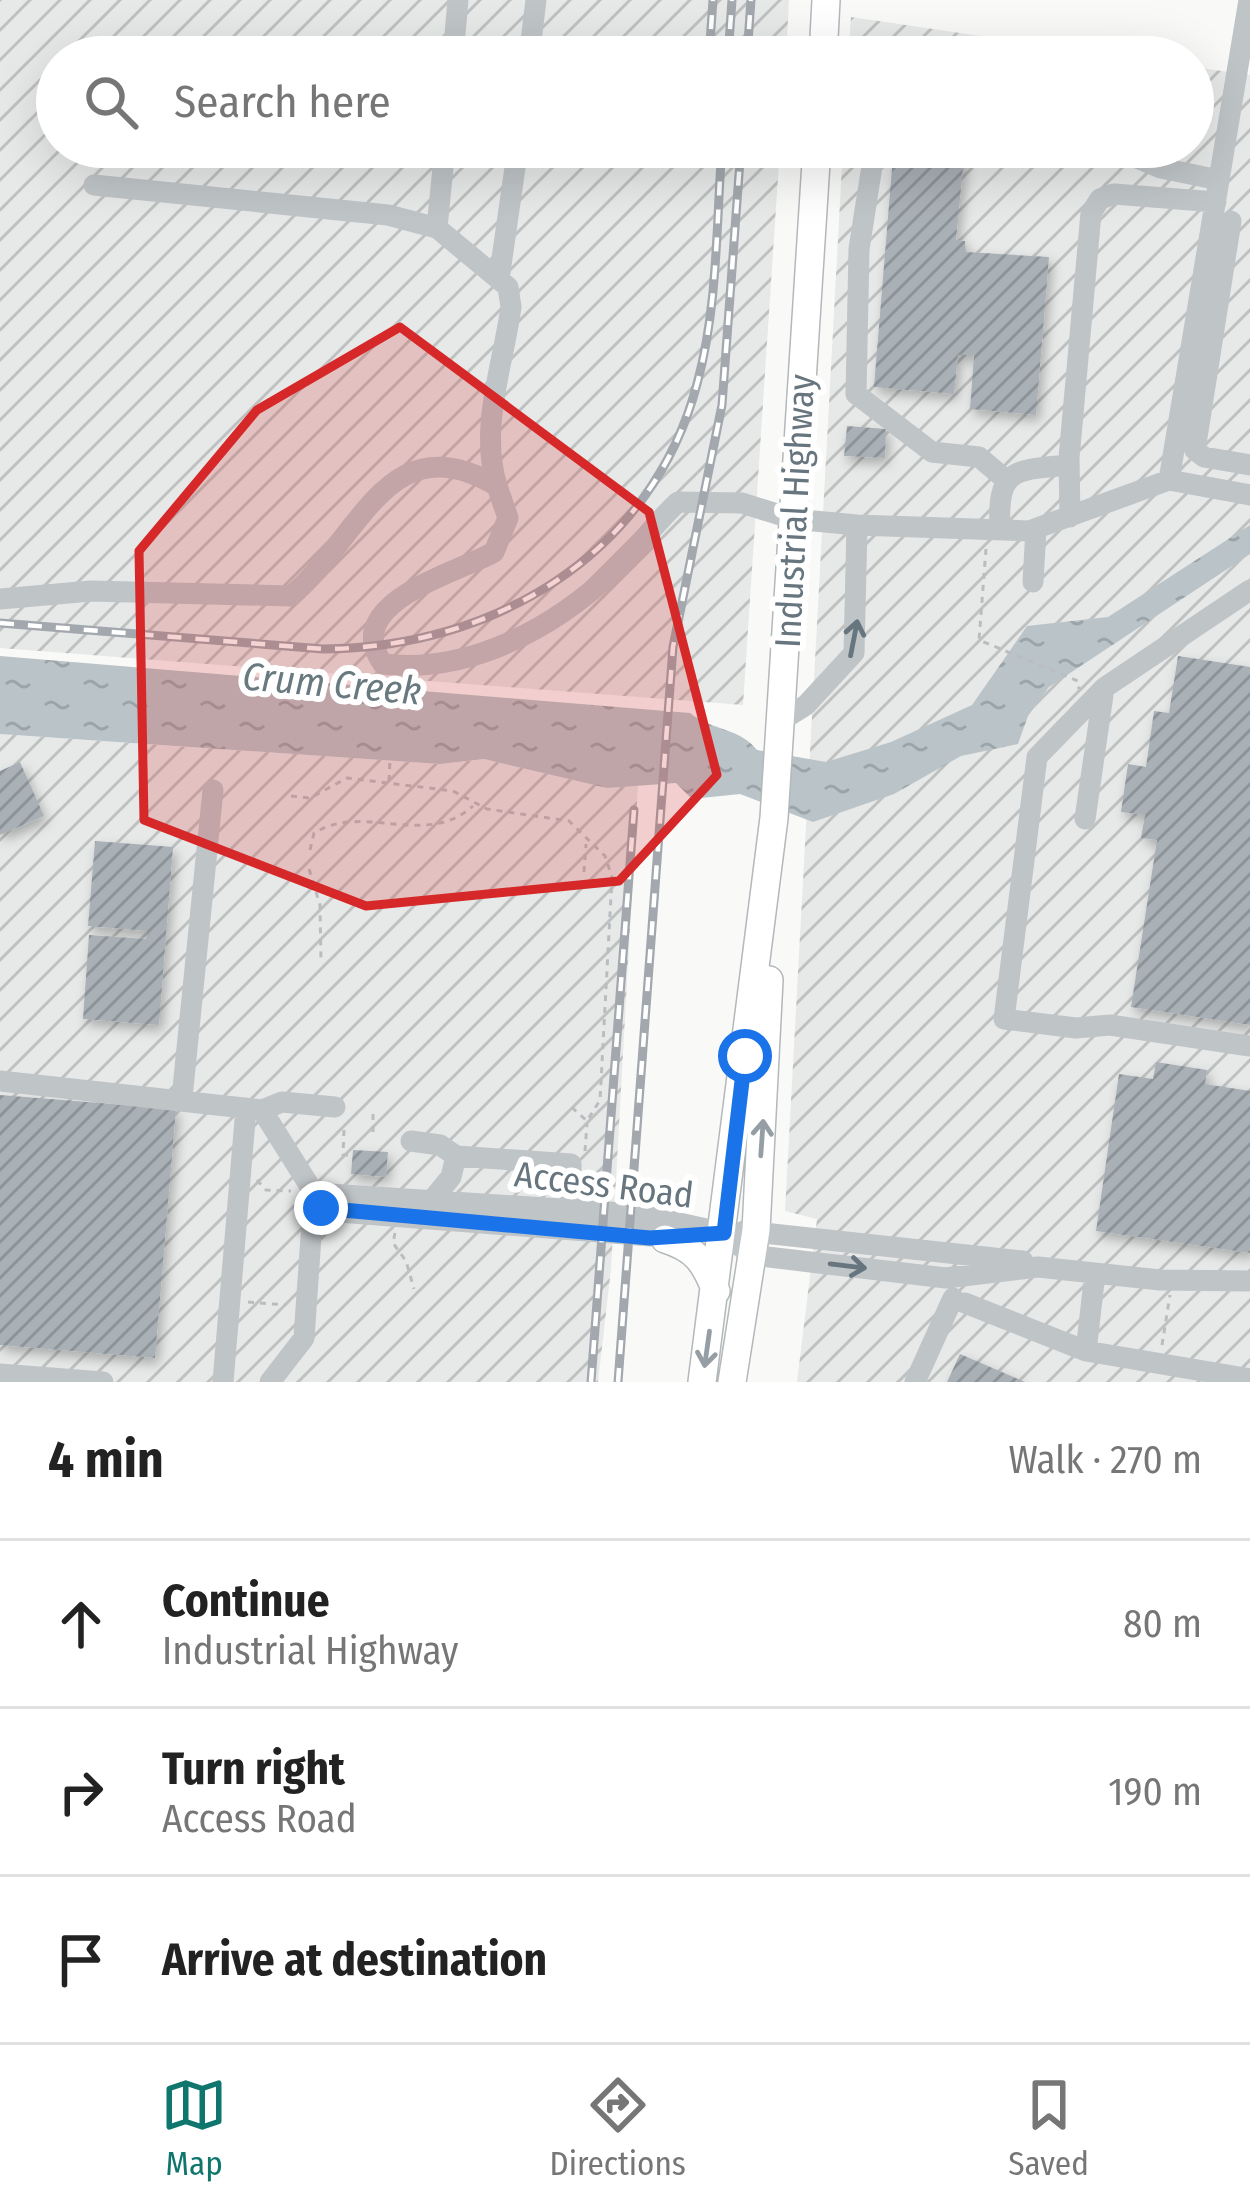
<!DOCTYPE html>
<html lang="en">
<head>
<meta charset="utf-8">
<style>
  body { margin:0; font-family:"Fira Sans Condensed",sans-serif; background:#f2f2f2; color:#222 }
  .stop { position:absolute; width:36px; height:36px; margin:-27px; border:9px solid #1a73e8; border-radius:50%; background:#fff }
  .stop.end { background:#1a73e8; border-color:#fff; box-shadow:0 3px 12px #0008 }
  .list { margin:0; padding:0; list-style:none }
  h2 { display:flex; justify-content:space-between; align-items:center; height:156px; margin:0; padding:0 48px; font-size:51px }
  h2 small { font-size:39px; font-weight:400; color:#767676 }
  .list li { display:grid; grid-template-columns:78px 1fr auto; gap:36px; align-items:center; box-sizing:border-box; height:168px; padding:0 48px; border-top:3px solid #e0e0e0 }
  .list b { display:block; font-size:45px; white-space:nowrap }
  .list p { margin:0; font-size:39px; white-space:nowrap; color:#767676 }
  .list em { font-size:39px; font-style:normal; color:#767676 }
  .icon { flex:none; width:66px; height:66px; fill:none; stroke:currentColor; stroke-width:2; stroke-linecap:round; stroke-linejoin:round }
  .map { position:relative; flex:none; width:1250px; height:1382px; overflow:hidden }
  .search { position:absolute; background:#fff; box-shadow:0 12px 48px #0002; left:36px; right:36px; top:36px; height:132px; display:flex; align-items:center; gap:30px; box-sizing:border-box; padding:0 42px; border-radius:66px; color:#767676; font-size:45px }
  .sheet { height:660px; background:#fff }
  nav { display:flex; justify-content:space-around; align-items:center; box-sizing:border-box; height:168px; border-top:3px solid #e0e0e0; background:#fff; font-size:33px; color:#767676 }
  nav a { display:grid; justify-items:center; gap:6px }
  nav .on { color:#0f766e }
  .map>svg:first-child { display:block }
  .industrial { fill:url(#industrial-furrows) }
  .water { fill:url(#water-ripples) }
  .building { fill:url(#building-hatch); filter:url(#shadow) }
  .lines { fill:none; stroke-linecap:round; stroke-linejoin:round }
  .major-casing { stroke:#b3b8bb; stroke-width:30 }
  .path { stroke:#babdc0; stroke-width:3; stroke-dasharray:6 6; stroke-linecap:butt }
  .minor { stroke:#bfc4c7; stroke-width:21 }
  .major { stroke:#fff; stroke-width:27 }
  .rail-casing { stroke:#a2a8ad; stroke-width:9 }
  .rail { stroke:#fff; stroke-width:4.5; stroke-dasharray:14; stroke-linecap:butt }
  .oneway { stroke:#67757f }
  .oneway2 { stroke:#959ea5 }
  .route { stroke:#1a73e8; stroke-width:15 }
  .marked { fill:#d62828; fill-opacity:0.2; stroke:#d62828; stroke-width:9; stroke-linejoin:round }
  .labels { text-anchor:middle; stroke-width:12; stroke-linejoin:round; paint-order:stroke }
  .street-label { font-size:36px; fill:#67757f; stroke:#fff }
  .water-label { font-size:39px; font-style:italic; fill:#68797f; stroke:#fff }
</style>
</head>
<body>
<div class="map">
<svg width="1250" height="1382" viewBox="0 0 1250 1382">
  <defs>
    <pattern id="industrial-furrows" width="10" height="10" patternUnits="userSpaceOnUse" patternTransform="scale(3)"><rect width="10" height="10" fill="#e7e8e8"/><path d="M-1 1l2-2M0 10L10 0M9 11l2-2" fill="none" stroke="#bfc1c1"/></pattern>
    <pattern id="water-ripples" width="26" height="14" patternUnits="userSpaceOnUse" patternTransform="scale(3)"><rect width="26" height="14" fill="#bac4c8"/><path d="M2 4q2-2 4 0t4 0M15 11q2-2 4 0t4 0" fill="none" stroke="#9ba4a8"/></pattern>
    <pattern id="building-hatch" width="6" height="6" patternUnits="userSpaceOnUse" patternTransform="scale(3)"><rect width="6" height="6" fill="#a9b0b6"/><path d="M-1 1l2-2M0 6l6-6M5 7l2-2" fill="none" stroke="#8d9499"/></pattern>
    <filter id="shadow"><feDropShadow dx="3.5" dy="6" stdDeviation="6" flood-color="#0004"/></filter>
  </defs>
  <rect width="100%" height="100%" fill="#f9f9f8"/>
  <path class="industrial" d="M 0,0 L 789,0 L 786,57 L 57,57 L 57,147 L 780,147 L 743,705 L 0,648 Z
    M 851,17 L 1123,57 L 848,57 Z
    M 1193,67 L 1250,75 L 1250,1382 L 797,1382 L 817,1219 L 785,1211 L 843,147 L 1193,147 Z
    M 0,734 L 440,764 L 484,759 L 607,788 L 638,785 L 611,1269 L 598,1382 L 0,1382 Z"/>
  <path class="water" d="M 1250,525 L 1250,554 L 1049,687 L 1028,716 L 1018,744 L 961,756 L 894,794 L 813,822 L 740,794 L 692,799 L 676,783 L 607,788 L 484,759 L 440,764 L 0,734 L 0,656 L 690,713 C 713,731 740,728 757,750 L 826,762 L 891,742 L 972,705 L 1027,626 L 1108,617 Z"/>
  <path class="building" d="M 912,147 L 965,147 L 956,240 L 965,241 L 966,252 L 1049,257 L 1036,415 L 970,409 L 974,355 L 958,355 L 954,394 L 874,387 L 893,156 L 912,158 Z
    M 847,426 L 886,429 L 885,458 L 844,456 Z
    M 1178,656 L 1250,667 L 1250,1025 L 1131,1007 L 1157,840 L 1141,838 L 1145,815 L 1121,812 L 1128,764 L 1146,767 L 1154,711 L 1169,713 Z
    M 20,762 L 44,816 L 0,835 L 0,771 Z
    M 95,841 L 173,847 L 159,1025 L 83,1019 L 89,935 L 146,939 L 147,931 L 88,926 Z
    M 1156,1062 L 1207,1070 L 1205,1084 L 1250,1091 L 1250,1253 L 1096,1231 L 1119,1074 L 1153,1079 Z
    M 0,1095 L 176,1109 L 155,1358 L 0,1345 Z
    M 353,1150 L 388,1152 L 386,1177 L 351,1174 Z
    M 960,1354 L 1025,1382 L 947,1382 Z"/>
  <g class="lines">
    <defs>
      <path id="major" d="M 823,57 L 826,0
        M 665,1239 C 696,1249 704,1261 716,1291
        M 702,1382 L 774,818 L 817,147
        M 732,1382 L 756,1230 L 769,980"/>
    </defs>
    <use href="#major" class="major-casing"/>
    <path class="path" d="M 986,549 L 979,640 L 1078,681 L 1079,689
      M 389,781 L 390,760
      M 291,796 L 310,798 L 347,778 L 453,791 L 487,809 L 569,821 L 605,856 L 612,877 L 600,1100 L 587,1121 L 569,1105
      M 310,850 L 314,833 C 364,802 425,849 473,806
      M 309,869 L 320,905 L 321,962
      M 584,872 L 586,844
      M 344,1130 L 343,1155 L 350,1155
      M 373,1132 L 373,1109
      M 585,1151 L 587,1124
      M 257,1180 L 266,1190 L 291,1191
      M 395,1233 L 393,1243 L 406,1261 L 414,1289
      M 248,1302 L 286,1305
      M 1162,1345 L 1170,1295"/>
    <path class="minor" d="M 453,57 L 458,0
      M 529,57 L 536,0
      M 875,147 L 859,249 L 856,394 L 932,452 L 979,457 L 1005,479
      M 1111,147 L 1161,168 L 1219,180
      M 94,185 L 388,215 L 437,228 L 508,287 L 511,307 C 503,366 479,428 497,486
      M 1231,221 L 1195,450 L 1204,457 L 1250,465
      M 437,228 L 445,147
      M 499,279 L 518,147
      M 1169,480 L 1249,0
      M 1070,517 L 1069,458 L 1091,213 L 1100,199 L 1114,194 L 1216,202
      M 1000,530 C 997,469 1012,470 1069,465
      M 1033,582 L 1036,529
      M 0,599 L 91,591 L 291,596 C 363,535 388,422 497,486 L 508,518 L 494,552 C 457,573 339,603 383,664 C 470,674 554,628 615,570 C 638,548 655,523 678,502 L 742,503 L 793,519 L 857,525 L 1029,531 L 1169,480 L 1250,495
      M 1104,688 L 1037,757 L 1004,1019 L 1076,1028 L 1110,1025 L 1250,1046
      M 782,720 L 806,705 L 854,653 L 857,525
      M 1085,819 L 1104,688 L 1250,590
      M 0,1081 L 262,1110 L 314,1193 L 304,1338 L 270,1382
      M 182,1098 L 213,790
      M 262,1110 L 282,1102 L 335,1107
      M 411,1141 L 440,1145 L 456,1156 L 571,1164 L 571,1209
      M 314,1193 L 639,1214 L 724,1233 L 751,1255 L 946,1278 L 1038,1267 L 1160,1280 L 1250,1281
      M 433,1199 L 451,1177 L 456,1156
      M 313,1210 L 677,1238
      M 744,1231 L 1023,1261
      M 1095,1273 L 1086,1351 L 1250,1379
      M 965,1303 L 1086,1351
      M 0,1374 L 103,1382
      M 223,1382 L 246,1108
      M 915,1382 L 953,1298"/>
    <use href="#major" class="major"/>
    <defs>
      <path id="rail" d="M 709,57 L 713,0
        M 728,57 L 732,0
        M 747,57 L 751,0
        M 0,623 L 323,649 C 492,648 652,556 697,384 C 718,307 716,226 722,147
        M 591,1382 L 634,810
        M 618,1382 L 673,647 L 722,405 L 741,147"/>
    </defs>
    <use href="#rail" class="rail-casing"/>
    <use href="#rail" class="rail"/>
  </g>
  <defs><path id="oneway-shaft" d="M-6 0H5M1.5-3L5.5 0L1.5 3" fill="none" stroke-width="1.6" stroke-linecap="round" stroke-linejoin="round" transform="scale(3)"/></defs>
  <g class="oneway">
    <use href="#oneway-shaft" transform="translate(854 638) rotate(-79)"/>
    <use href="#oneway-shaft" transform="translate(848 1266) rotate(7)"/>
  </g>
  <g class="oneway2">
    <use href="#oneway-shaft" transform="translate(762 1138) rotate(-86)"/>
    <use href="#oneway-shaft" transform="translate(707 1349) rotate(98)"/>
  </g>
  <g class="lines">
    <path class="route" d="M 321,1208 L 650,1238 L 724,1233 L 745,1056"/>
  </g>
  <path class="marked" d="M 400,327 L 649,512 L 717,775 L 619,881 L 366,906 L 144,820 L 139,551 L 257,410 Z"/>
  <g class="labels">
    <g class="street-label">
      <text transform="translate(794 511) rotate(-87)" y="13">Industrial Highway</text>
      <text transform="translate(604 1184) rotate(7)" y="13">Access Road</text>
    </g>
    <g class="water-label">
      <text transform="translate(332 683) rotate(5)" y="14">Crum Creek</text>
    </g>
  </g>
</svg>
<div class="stop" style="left:745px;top:1056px"></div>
<div class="stop end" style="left:321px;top:1208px"></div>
<div class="search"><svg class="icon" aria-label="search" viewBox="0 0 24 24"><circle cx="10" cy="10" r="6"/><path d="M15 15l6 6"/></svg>Search here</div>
</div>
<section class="sheet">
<h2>4 min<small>Walk · 270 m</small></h2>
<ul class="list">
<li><svg class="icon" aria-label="ahead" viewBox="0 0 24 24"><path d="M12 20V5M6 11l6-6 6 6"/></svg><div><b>Continue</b><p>Industrial Highway</p></div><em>80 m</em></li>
<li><svg class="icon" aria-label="right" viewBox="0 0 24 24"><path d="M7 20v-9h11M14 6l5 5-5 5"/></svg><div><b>Turn right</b><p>Access Road</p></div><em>190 m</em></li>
<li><svg class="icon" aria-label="arrive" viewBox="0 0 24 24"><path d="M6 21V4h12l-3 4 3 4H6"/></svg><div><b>Arrive at destination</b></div></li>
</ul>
</section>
<nav>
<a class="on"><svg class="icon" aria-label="map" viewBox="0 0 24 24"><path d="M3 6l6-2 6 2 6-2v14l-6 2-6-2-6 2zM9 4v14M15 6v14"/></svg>Map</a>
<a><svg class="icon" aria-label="directions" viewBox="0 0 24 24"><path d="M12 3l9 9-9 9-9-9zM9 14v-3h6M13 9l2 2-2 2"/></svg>Directions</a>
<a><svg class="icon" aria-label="saved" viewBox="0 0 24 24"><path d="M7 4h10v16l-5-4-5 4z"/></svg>Saved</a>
</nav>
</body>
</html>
